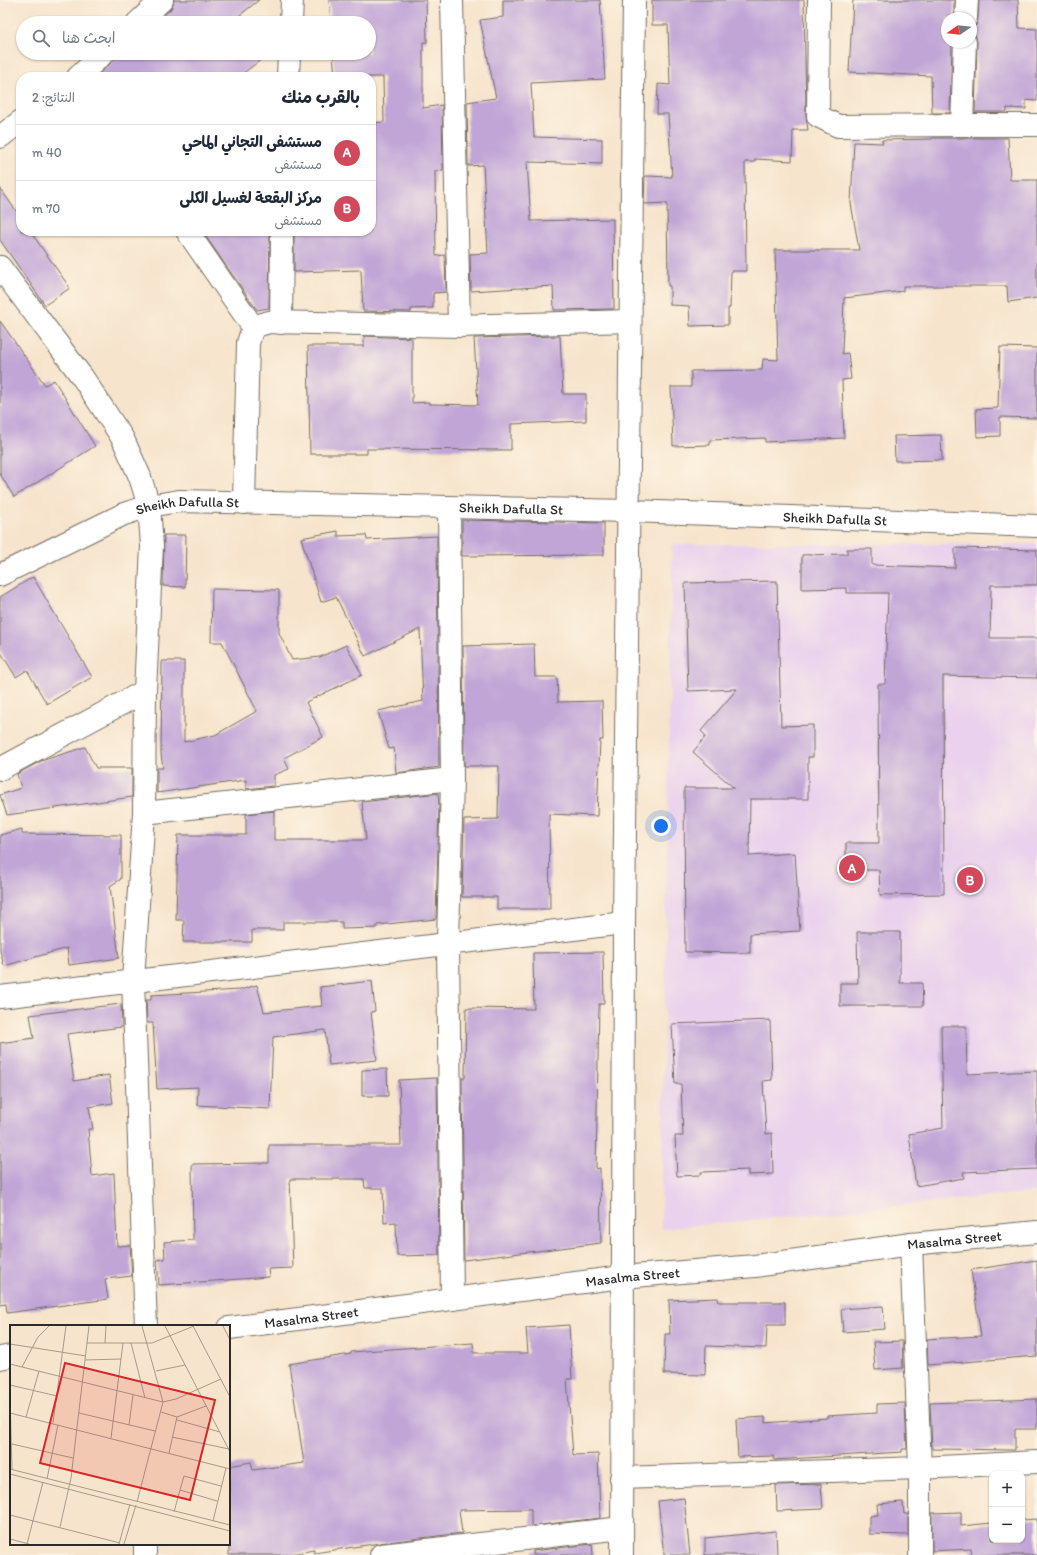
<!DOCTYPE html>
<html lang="ar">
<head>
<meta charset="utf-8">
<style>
  body { margin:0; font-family:Itim,"Playpen Sans Arabic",sans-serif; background:#f6f6f7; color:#1f2937; direction:rtl }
  .controls { position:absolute; right:12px; bottom:12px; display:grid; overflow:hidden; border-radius:8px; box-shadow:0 1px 3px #0004 }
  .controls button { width:36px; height:36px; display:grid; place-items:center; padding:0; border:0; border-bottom:1px solid #e0e1e3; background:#fff; color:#1f2937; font:20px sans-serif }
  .compass { position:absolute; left:941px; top:12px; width:36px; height:36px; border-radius:50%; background:#fff; box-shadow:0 1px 3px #0004; rotate:256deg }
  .you { position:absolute; left:661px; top:826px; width:14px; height:14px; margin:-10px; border:3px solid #fff; border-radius:50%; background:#1a73e8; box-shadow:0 0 0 6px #1a73e833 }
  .badge { display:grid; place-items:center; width:26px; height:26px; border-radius:50%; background:#d1495b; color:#fff; font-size:13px; font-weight:700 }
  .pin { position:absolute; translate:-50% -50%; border:2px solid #fff; box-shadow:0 1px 4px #0006 }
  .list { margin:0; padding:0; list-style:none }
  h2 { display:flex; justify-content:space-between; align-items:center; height:52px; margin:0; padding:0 16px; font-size:17px }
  h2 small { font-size:13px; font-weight:400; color:#747a83 }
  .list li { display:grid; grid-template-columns:26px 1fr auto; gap:12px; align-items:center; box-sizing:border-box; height:56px; padding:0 16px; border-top:1px solid #e0e1e3 }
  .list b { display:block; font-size:15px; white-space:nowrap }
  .list p { margin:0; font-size:13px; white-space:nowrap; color:#747a83 }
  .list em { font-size:13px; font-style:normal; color:#747a83 }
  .icon { flex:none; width:22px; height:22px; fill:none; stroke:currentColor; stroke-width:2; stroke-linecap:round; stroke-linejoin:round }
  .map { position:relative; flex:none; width:1037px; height:1555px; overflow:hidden; direction:ltr }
  .search { position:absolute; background:#fff; box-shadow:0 1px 3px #0004; left:16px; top:16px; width:360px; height:44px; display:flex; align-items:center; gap:10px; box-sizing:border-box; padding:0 14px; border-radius:22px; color:#747a83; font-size:15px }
  .panel { position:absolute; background:#fff; box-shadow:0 1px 3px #0004; left:16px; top:72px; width:360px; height:164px; border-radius:16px; direction:rtl }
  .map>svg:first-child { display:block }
  .built { fill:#ead1ed }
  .building { fill:#c1a5d7 }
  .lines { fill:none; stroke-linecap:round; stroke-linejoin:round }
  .minor-casing { stroke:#726c63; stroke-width:24 }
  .minor { stroke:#fff; stroke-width:22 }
  .labels { text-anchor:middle; stroke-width:3.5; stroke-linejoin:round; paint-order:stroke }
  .street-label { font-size:14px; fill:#2b2b2b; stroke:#fcf5e5 }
  .inset-road { fill:none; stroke:#a59a8c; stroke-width:1 }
  .view { fill:#d62828; fill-opacity:0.15; stroke:#d62828; stroke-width:2 }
  .inset-edge { fill:none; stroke:#2b2b2b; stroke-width:2 }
</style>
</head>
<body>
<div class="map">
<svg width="1037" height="1555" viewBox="0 0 1037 1555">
  <rect width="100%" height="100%" fill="#fcf5e5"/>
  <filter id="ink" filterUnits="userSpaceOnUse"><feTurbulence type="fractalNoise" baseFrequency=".025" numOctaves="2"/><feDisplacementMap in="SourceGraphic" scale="8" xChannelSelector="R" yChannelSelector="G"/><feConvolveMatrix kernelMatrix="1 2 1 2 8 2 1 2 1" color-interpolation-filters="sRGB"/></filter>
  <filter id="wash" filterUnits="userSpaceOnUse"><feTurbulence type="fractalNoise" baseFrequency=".012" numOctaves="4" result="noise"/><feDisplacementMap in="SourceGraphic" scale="16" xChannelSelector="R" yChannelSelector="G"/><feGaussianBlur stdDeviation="0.9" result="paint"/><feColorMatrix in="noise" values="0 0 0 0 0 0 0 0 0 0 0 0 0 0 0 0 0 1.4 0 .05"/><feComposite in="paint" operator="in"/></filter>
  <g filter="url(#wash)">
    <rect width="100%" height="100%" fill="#f7e4cc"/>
    <path class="built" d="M 672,544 L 1037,544 L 1037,1192 L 661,1229 Z"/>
    <g id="blocks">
      <path class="building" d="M 174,0 L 259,0 L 230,23 L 155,23 L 171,9 Z
        M 329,0 L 426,0 L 427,42 L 423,42 L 423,108 L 442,105 L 443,170 L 435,171 L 436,256 L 445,255 L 446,292 L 433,293 L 433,308 L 411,309 L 411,312 L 363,311 L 361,270 L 294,272 L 294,231 L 371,231 L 371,123 L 384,122 L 383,77 L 335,77 L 333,53 L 369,53 L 369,23 L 331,23 Z
        M 503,0 L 600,0 L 605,79 L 531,83 L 534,137 L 602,139 L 602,164 L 527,162 L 531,221 L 613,219 L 614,309 L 554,310 L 553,286 L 471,291 L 470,254 L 488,253 L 483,165 L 468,166 L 467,102 L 496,98 L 480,20 L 503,17 Z
        M 652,0 L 804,0 L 806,116 L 808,130 L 793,130 L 792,161 L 755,159 L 755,162 L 745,162 L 746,271 L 731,271 L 730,308 L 728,308 L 728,325 L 690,326 L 689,306 L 670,305 L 670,286 L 668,286 L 667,203 L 644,204 L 645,176 L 672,177 L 668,114 L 657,114 L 658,84 L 670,85 L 668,25 L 652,25 Z
        M 853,0 L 954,0 L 954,18 L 947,18 L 947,42 L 952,42 L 950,113 L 932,113 L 931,76 L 849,72 Z
        M 979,0 L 1018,0 L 1019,28 L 1037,29 L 1037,101 L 1026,100 L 1026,109 L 1007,108 L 1007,112 L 975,112 L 977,42 L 976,37 L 971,29 L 976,25 L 978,19 Z
        M 116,53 L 270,53 L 238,77 L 96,77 L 112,62 Z
        M 932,138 L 1008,138 L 1010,180 L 1037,180 L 1037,298 L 1008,302 L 1007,286 L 903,286 L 903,291 L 844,298 L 842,354 L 848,353 L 851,379 L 842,380 L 844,438 L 765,442 L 765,438 L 710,440 L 710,445 L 673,446 L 671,387 L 691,387 L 691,371 L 762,370 L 763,359 L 778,360 L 775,250 L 859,250 L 851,203 L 854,142 L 883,143 L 882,140 L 932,139 Z
        M 0,188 L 21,218 L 21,231 L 30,231 L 70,288 L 45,305 L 0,240 Z
        M 202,231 L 270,231 L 269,308 L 257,310 Z
        M 0,321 L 45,385 L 54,380 L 95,446 L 14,497 L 0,474 Z
        M 364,336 L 412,338 L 412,403 L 429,402 L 429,404 L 478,405 L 474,338 L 560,336 L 563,394 L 586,394 L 586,421 L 511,424 L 511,450 L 367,449 L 367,454 L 310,454 L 308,346 L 364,346 Z
        M 1000,347 L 1037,348 L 1037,418 L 1000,417 L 1000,436 L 977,437 L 976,409 L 998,408 Z
        M 941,435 L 942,460 L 895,461 L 894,436 Z
        M 462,520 L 604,523 L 604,555 L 462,556 Z
        M 338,531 L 338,536 L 366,535 L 367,540 L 437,536 L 439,767 L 396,773 L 394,748 L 389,749 L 378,711 L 423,701 L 420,629 L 365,656 L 336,597 L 321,602 L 301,538 Z
        M 164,535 L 186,535 L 185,587 L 163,586 Z
        M 955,548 L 1037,550 L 1037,585 L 991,585 L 990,638 L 1037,638 L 1037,678 L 943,676 L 944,894 L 880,895 L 879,870 L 846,870 L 846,843 L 879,843 L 878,684 L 885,684 L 888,593 L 847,593 L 847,588 L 802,589 L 802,555 L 847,554 L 847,549 L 872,549 L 872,565 L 955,568 Z
        M 33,577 L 92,677 L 47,704 L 27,670 L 16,677 L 0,651 L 0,597 Z
        M 777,581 L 781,726 L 813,725 L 813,757 L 808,757 L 808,799 L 750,799 L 749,856 L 795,853 L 800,931 L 750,934 L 750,953 L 685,952 L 684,788 L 734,788 L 693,752 L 706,736 L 701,731 L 737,689 L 688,691 L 685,583 Z
        M 212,589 L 279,590 L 279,633 L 292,660 L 320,657 L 346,645 L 362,675 L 306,702 L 323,737 L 284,758 L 289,769 L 274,775 L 274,786 L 246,789 L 246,780 L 157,793 L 157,768 L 163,768 L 161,754 L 162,661 L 184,661 L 184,742 L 215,735 L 257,711 L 222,642 L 211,642 Z
        M 534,644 L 535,677 L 557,677 L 558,702 L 602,701 L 603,740 L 600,740 L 597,816 L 549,814 L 550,909 L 497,909 L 497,897 L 462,897 L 464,820 L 498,819 L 499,766 L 464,766 L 463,646 Z
        M 85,747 L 96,768 L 132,768 L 132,797 L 7,815 L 0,795 L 21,788 L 17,774 L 41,761 Z
        M 438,793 L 439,807 L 436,919 L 377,925 L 377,928 L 342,929 L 342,922 L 283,922 L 283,930 L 252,930 L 252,942 L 183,942 L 184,920 L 176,920 L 178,835 L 246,835 L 246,814 L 274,811 L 274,840 L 366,840 L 362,802 Z
        M 22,829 L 22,834 L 121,835 L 121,879 L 110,886 L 119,958 L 69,965 L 67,948 L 4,966 L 0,951 L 0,835 Z
        M 857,932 L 900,932 L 900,983 L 922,983 L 923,1006 L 840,1006 L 840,983 L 858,983 Z
        M 603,952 L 604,1004 L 599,1004 L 596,1169 L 600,1168 L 601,1243 L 464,1260 L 462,1078 L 465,1078 L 466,1008 L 534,1009 L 533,953 Z
        M 372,981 L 375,1011 L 371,1012 L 377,1060 L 329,1065 L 325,1030 L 273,1037 L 270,1109 L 197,1105 L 198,1087 L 157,1089 L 153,1023 L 147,1023 L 146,1000 L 151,1000 L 151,995 L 240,990 L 257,985 L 264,1012 L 322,1006 L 320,987 Z
        M 121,1004 L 122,1027 L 67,1034 L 74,1081 L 109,1075 L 113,1103 L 89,1107 L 93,1129 L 88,1129 L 92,1176 L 114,1173 L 117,1246 L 130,1245 L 132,1276 L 105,1279 L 108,1299 L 7,1313 L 6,1304 L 0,1305 L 0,1043 L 34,1038 L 30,1015 Z
        M 770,1020 L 772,1080 L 763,1081 L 766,1134 L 772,1133 L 773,1174 L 748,1175 L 748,1170 L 701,1172 L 700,1175 L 677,1176 L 675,1136 L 683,1136 L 681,1084 L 675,1084 L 672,1024 Z
        M 941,1026 L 966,1026 L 967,1074 L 1037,1071 L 1037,1169 L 963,1172 L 964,1178 L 916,1186 L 909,1134 L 943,1128 Z
        M 387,1069 L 388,1096 L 362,1096 L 362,1070 Z
        M 437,1078 L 439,1255 L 397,1256 L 396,1222 L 384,1223 L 383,1188 L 365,1188 L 364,1179 L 290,1179 L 293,1268 L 268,1269 L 269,1277 L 159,1285 L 157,1260 L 165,1259 L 164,1242 L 193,1240 L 192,1164 L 269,1163 L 269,1145 L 401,1145 L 399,1080 Z
        M 1037,1260 L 1037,1356 L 928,1365 L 927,1339 L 981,1336 L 971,1270 Z
        M 718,1298 L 719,1302 L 785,1302 L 785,1325 L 767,1325 L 766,1348 L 706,1346 L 705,1375 L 664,1374 L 665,1334 L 670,1334 L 669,1300 Z
        M 883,1306 L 885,1329 L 843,1332 L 841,1309 Z
        M 569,1325 L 572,1379 L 567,1379 L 573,1455 L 598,1454 L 600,1518 L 531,1526 L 531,1509 L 459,1510 L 462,1533 L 380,1543 L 314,1553 L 314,1550 L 285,1555 L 229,1555 L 229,1466 L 251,1462 L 253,1470 L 304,1463 L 289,1364 L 351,1354 L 351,1352 L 473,1343 L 474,1353 L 528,1353 L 526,1328 Z
        M 902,1341 L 903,1368 L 875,1370 L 873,1342 Z
        M 1037,1399 L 1037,1429 L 1015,1429 L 1015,1450 L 932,1449 L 930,1403 Z
        M 905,1403 L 907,1449 L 902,1449 L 902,1452 L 774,1460 L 774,1456 L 738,1457 L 736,1419 L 765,1417 L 765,1423 L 827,1418 L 827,1416 L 877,1413 L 877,1404 Z
        M 821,1484 L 823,1509 L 777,1511 L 776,1485 Z
        M 684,1498 L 690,1555 L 664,1555 L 658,1501 Z
        M 903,1502 L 904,1514 L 908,1514 L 908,1535 L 869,1534 L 869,1516 L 878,1515 L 877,1504 Z
        M 961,1512 L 961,1526 L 992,1523 L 992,1540 L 1022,1540 L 1022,1520 L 1037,1519 L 1037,1555 L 972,1555 L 971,1549 L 932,1551 L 932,1513 Z
        M 776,1531 L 777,1555 L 705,1555 L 705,1538 Z
        M 592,1544 L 593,1555 L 533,1555 L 533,1551 Z"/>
    </g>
  </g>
  <g filter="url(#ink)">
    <use href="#blocks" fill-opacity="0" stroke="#726c63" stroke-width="1"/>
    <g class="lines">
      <defs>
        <g id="minor">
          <path d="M 452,0 L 459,326"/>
          <path d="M 819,0 L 818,116 L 838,126 L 962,125 L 965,42"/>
          <path d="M 966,18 L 967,0"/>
          <path d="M 137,23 L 162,0"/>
          <path d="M 291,23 L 292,0"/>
          <path d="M 78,77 L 104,53"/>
          <path d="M 288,77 L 289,53"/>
          <path d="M 962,125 L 1037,125"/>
          <path d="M 0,137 L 21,121"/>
          <path d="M 187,231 L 253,327 L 269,322 L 459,326 L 629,321"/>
          <path d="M 0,267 L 83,378 L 123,439 L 140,477 L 149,506 L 152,546 L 145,691 L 144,813 L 133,980 L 146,1326"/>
          <path d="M 281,323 L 282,231"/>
          <path d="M 244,503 L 248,343 L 253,327"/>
          <path d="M 449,508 L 452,779 L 448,943 L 452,1299"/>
          <path id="s1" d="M 0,575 L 124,514 L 149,506 L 179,501 L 630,511 L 1037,526"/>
          <path d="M 0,769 L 145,691"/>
          <path d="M 144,813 L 452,779"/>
          <path d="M 0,997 L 624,923"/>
          <path d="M 911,1244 L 920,1468 L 920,1555"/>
          <path id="s2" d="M 229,1328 L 622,1277 L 755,1266 L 911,1244 L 1037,1232"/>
          <path d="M 0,1358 L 11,1356"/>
          <path d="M 621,1478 L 920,1468 L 1037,1462"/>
          <path d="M 145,1555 L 145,1544"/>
          <path d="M 381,1555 L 622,1528"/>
          <path d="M 622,1555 L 624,923 L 634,0"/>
        </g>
      </defs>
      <use href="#minor" class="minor-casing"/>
      <use href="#minor" class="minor"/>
    </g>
  </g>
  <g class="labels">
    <g class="street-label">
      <text dy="5" stroke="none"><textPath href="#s1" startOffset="203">Sheikh Dafulla St</textPath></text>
      <text dy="5" stroke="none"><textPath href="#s1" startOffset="527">Sheikh Dafulla St</textPath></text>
      <text dy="5" stroke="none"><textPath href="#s1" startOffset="851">Sheikh Dafulla St</textPath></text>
      <text dy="5" stroke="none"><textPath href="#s2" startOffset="731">Masalma Street</textPath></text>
      <text dy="5" stroke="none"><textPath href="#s2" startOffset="407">Masalma Street</textPath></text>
      <text dy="5" stroke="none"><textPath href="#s2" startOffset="83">Masalma Street</textPath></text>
    </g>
  </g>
  <g transform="translate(10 1325)">
    <rect width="220" height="220" fill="#f7e4cc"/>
    <path class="inset-road" d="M 155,1 L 220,127M 183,1 L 220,72M 213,1 L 220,15M 77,18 L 142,18 L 184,1M 95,18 L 96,1M 121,18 L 135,73M 0,19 L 76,31M 75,35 L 111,34M 0,39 L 153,77 L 166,74 L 211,54M 12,42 L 28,12 L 39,1M 146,46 L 175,40M 0,60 L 47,71M 0,69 L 2,145M 151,87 L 167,92M 0,88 L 220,144M 69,88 L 145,106M 16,92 L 29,46M 167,95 L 210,107M 43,98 L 56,1M 119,100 L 123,70M 162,112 L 219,124M 101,113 L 113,18M 2,119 L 63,133M 159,128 L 167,92 L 196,81M 0,144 L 220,200M 0,149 L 220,206M 37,154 L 48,100M 207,176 L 170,165 L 174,151 L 211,161M 127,177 L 153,77 L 132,1M 164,187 L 170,165M 0,190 L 110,218M 203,196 L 216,143M 50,202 L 61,153 L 79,1M 0,214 L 19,219M 17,219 L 33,157M 109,219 L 120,179M 114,219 L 126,180"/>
    <path class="view" d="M 55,38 L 205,75 L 180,175 L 30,138 Z"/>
    <rect width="220" height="220" class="inset-edge"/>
  </g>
</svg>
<div class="controls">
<button>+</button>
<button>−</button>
</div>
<svg class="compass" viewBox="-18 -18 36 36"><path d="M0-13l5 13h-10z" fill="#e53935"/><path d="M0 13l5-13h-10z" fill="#747a83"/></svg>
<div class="you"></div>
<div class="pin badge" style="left:852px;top:868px">A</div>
<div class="pin badge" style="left:970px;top:880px">B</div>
<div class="search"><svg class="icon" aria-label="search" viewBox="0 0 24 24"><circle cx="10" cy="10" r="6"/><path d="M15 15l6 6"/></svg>ابحث هنا</div>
<section class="panel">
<h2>بالقرب منك<small>النتائج: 2</small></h2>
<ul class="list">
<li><span class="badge">A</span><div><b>مستشفى التجاني الماحي</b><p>مستشفى</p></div><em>40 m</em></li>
<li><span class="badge">B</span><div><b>مركز البقعة لغسيل الكلى</b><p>مستشفى</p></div><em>70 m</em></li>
</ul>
</section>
</div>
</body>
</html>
